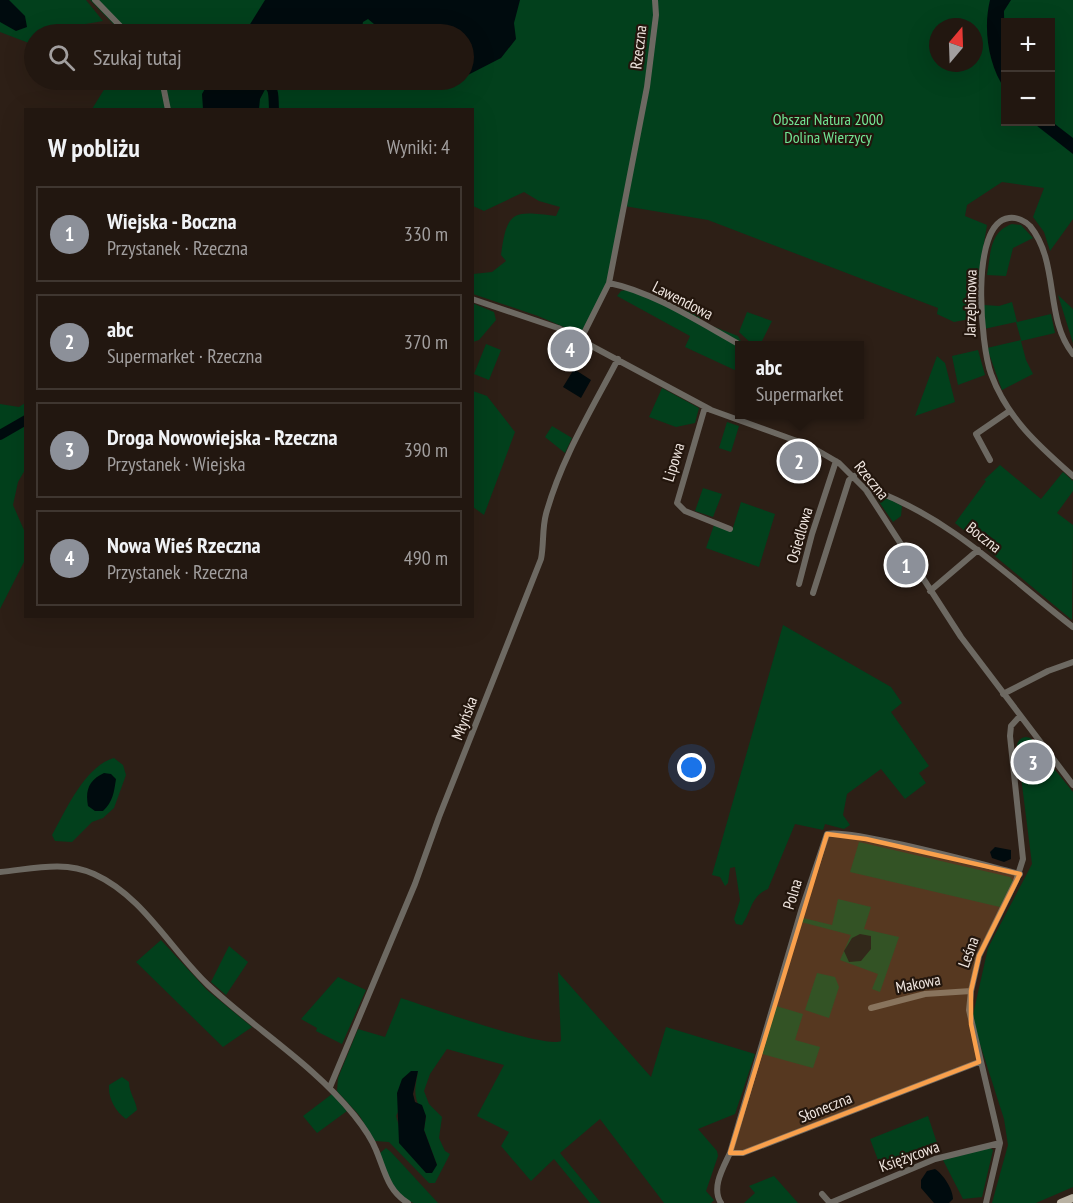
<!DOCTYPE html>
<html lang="pl">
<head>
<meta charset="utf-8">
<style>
  body { margin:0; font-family:"PT Sans Narrow",sans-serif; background:#2a2019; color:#f1f3f6 }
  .controls { position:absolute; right:18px; top:18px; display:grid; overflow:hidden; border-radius:0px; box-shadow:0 6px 24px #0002 }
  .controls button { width:54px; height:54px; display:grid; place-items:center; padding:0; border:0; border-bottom:2px solid #3f3630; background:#221710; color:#f1f3f6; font:30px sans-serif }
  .compass { position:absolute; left:929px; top:18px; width:54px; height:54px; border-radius:50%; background:#221710; box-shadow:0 6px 24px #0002; rotate:19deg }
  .you { position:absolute; left:692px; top:768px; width:21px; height:21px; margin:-15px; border:4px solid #fff; border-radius:50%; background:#1a73e8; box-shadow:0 0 0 9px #1a73e833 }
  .badge { display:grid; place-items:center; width:39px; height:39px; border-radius:50%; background:#8c9099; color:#fff; font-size:20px; font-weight:700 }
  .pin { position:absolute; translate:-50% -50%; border:3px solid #fff; box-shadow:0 2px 6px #0006 }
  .popup { position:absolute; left:735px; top:341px; width:129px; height:78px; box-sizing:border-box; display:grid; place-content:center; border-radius:0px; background:#221710; filter:drop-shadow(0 2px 4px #0005); font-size:20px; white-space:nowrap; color:#a29f9f }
  .popup b { font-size:22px; color:#f1f3f6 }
  .popup::after { content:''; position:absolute; left:50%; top:100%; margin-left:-12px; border:12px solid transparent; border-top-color:#221710 }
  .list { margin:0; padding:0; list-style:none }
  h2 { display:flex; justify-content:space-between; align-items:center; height:78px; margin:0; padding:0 24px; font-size:26px }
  h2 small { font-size:20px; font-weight:400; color:#a29f9f }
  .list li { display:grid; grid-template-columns:39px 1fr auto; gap:18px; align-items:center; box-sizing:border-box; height:96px; margin:0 12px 12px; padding:0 12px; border:2px solid #3f3630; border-radius:0px }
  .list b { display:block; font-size:22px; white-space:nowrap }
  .list p { margin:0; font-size:20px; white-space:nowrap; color:#a29f9f }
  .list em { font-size:20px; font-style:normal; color:#a29f9f }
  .icon { flex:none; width:33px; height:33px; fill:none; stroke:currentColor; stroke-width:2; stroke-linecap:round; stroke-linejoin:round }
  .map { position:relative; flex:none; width:1073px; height:1203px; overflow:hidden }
  .search { position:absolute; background:#221710; box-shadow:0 6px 24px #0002; left:24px; top:24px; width:450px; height:66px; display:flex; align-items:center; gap:15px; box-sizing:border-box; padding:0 21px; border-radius:33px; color:#a29f9f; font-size:22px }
  .panel { position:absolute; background:#221710; box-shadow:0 6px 24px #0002; left:24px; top:108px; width:450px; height:510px; border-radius:0px }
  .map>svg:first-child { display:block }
  .green { fill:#02401c; fill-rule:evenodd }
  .water { fill:#000b0e }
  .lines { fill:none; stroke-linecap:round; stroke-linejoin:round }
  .river { stroke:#000b0e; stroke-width:10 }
  .minor { stroke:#6d6962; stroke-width:6 }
  .major { stroke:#b8b1a2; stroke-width:8 }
  .marked { fill:#f9a04c; fill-opacity:0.2; stroke:#f9a04c; stroke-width:4.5; stroke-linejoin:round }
  .labels { text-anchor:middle; stroke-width:4.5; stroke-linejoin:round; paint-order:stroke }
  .street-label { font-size:16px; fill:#efe5df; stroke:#23160d }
  .park-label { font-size:16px; fill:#72e695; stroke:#23160d }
</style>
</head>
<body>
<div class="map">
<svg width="1073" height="1203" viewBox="0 0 1073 1203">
  <rect width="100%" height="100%" fill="#2d1f16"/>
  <path class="green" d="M 0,0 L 86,0 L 103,21 L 80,25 L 64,34 L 34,34 L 34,45 L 0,32 Z
    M 90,0 L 1073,0 L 1073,219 L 1050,251 L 1044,232 L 1033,217 L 1044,188 L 1002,182 L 967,205 L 965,216 L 987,225 L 975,297 L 975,318 L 954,322 L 937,314 L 938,308 L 708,220 L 624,206 L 608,280 L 582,331 L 578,333 L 538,316 L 473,294 L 473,274 L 492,272 L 506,261 L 501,255 C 507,209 514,211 556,216 L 560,207 L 539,201 L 524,192 L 484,211 L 473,206 L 472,110 L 92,109 L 110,80 L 464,80 L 464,34 L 123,34 ZM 1006,22 L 1050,22 L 1050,122 L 1006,122 ZM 938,27 L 974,27 L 974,63 L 938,63 Z
    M 1012,224 L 1021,225 L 1033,238 L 1013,248 L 1006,276 L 987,275 C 991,254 989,232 1012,224 Z
    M 626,290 L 687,311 L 697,313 L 705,308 L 699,321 L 738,336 L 743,345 L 739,346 L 739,372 L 685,347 L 690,336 L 617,296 L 621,291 Z
    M 1058,295 L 1073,309 L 1073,343 Z
    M 1012,302 L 1017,322 L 1051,314 L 1055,333 L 1021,341 L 1026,360 L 1033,374 L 1002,390 L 987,348 L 1021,340 L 1016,322 L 984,329 L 984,305 L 999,306 Z
    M 472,303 L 494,312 L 496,320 L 479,340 L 473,342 Z
    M 747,312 L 772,321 L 760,345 L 753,345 L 739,332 Z
    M 486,344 L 501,350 L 489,380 L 474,374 Z
    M 978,350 L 985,375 L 958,385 L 952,356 Z
    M 937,356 L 945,363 L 955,402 L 915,416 Z
    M 662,388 L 699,408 L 695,423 L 676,427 L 649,417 Z
    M 473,391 L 487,396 L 515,432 L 484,515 L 473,507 Z
    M 25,403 L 25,470 L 18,482 L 13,505 L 24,530 L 25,560 L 0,609 L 0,404 L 19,407 Z
    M 727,422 L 739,426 L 731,452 L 719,448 Z
    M 552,426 L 572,438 L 565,453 L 545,437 Z
    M 1000,465 L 1041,499 L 1063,472 L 1073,481 L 1073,491 L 1057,513 L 1073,525 L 1072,620 L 955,523 L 986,481 L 984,480 Z
    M 703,488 L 722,494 L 713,517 L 695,511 Z
    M 878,493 L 902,506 L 901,516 L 893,522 L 875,496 Z
    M 741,502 L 775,514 L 759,567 L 706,548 L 714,525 L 732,531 Z
    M 783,625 L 891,687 L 902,703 L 891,712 L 929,766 L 919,773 L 926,783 L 905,799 L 881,769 L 847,794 L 843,815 L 850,825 L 844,829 L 825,824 L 823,830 L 795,824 L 768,889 C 750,897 752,911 742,925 L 736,924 L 734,919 L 740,900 L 735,867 L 730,868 L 728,883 L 725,886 L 720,877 L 712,875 Z
    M1017 746a9 9 0 1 1 18 0a9 9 0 1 1-18 0Z
    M 114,758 L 123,765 L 126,775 L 114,808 L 103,818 L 92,822 L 72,842 L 55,841 L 52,835 C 66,810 85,766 114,758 Z
    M 1051,765 L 1073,792 L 1073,1187 L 1036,1203 L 992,1203 L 1008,1145 L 1004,1119 L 972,1019 L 988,948 L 1032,864 L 1020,769 Z
    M 859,842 L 1010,877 L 1013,881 L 1000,907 L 850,872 Z
    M 838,899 L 871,907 L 864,929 L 899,937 L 880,992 L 872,989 L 878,974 L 840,960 L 851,935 L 801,922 L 803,918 L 832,925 Z
    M 161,940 L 207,990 L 252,1027 L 223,1047 L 136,962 Z
    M 229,946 L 248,962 L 226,995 L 211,982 Z
    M 558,972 L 651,1077 L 666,1027 L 755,1054 L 735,1114 L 698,1129 L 717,1151 L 718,1156 L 706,1191 L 714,1200 L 711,1203 L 664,1203 L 600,1119 L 560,1153 L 601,1203 L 590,1203 L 554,1159 L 531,1181 L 501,1146 L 509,1132 L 477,1116 L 504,1065 L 447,1049 L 430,1074 L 424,1091 L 429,1104 L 442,1117 L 439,1138 L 445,1151 L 450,1154 L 435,1183 L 429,1183 L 389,1142 L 375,1141 L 359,1115 L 337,1091 L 338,1078 L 358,1029 L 385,1037 L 401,998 C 426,1006 544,1049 561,1041 ZM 418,1072 C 414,1092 413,1100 426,1116 L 424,1130 L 437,1165 L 399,1143 L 399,1126 L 396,1116 Z
    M 817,973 L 835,977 L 839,987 L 829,1018 L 805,1010 Z
    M 338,977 L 366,990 L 342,1044 L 316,1031 L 317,1028 L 301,1019 Z
    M 776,1006 L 803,1014 L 795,1040 L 820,1047 L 813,1068 L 762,1054 Z
    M 122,1077 L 129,1082 C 129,1093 136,1100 137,1110 L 126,1119 C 115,1111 108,1098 109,1085 Z
    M 332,1094 L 347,1111 L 317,1133 L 303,1116 Z
    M 928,1116 L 940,1152 L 883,1173 L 870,1139 Z
    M 386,1148 L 391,1152 L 438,1203 C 431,1203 420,1203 414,1203 C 393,1196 386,1171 380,1153 Z
    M 990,1148 L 993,1150 L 982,1197 L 963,1199 L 943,1160 Z
    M 774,1176 L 798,1203 L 744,1203 L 755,1193 L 749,1186 Z"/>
  <path class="water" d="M 0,0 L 9,0 L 25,16 L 27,27 L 16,31 L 0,22 Z
    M 265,0 L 520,0 L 514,23 L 516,39 L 501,58 L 464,77 L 464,34 L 375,34 L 374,24 L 368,19 L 363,22 L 361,33 C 346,30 324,26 311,34 L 244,34 Z
    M 990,0 L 1011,0 L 1004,11 L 1005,89 C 988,65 983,28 990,0 Z
    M 210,80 L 270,80 L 260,99 L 259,109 L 203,109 L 202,94 Z
    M 1051,121 L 1073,138 L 1073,154 L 1032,122 Z
    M 574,369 L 591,380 L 581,398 L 563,387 Z
    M 104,773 L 111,774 L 116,779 C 114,792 113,802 103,811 L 95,811 L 88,806 C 85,790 89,780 104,773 Z
    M 995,847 L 1011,850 L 1011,859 L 1004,862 L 992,858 L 990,852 Z
    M 860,934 L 871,936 L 871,949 L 861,961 L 849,962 L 844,951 L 852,938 Z
    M 411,1071 L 418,1071 L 413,1094 L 415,1102 L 422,1105 L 426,1116 L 424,1130 L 437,1165 L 432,1173 L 426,1173 L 399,1143 L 397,1093 L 402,1079 Z
    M 935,1169 C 943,1174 953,1189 953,1199 L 949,1203 L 934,1203 L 921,1188 L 921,1180 L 927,1171 Z"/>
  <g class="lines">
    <path class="river" d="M 260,80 C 276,87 273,93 274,110
      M 0,435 L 26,420"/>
    <path class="minor" d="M 95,0 L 128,34
      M 162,80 L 168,110
      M 609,283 C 654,292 702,324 742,346
      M 472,299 L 558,328 L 711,410 L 808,445 L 839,463 L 866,490 L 961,637 L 1073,785
      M 581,339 L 609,283 L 647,87 L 656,15 L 655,0
      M 1073,354 C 1044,318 1060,263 1030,226 C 1025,221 1017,217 1009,218 C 969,223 981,347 991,374 C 1007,418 1039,446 1073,476
      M 705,407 L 677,503 L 685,511 L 730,529
      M 990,460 L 976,434 L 1008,412
      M 866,490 L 873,490 C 952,519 1008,577 1073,627
      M 799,584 L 812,534 L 836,461
      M 930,591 L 978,550
      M 813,593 L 849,480 L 854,476
      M 1003,694 L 1048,671 L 1073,662
      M 0,872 C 32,869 64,860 94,874 C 143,896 170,949 208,985 C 255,1029 313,1064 354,1115 C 362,1125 371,1137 376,1150 C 385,1171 387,1190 408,1203
      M 871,1008 L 925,994 L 971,991
      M 330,1087 L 415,884 L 439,817 L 541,559 C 544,544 542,529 546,514 C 561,459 592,409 618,359
      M 730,1153 L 743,1153 L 979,1062
      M 822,1194 L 830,1203 L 935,1159 L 1000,1143
      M 721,1203 C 711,1188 723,1168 730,1153 L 801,911 L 827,834 C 849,828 988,866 1020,874
      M 986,1203 L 1000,1143 L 969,1010 L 971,991 L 979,956 L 1016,881 L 1023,859 L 1010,736 L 1011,726 L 1020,716"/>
    <path class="major" d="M 1061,1203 L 1073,1198"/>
  </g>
  <path class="marked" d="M 827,834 L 866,839 L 1020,874 L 979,956 L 971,991 L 971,1024 L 979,1062 L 743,1153 L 730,1153 Z"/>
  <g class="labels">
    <g class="street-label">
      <text transform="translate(638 47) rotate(-83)" y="6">Rzeczna</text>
      <text transform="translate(683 300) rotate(27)" y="6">Lawendowa</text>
      <text transform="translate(970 303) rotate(-89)" y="6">Jarzębinowa</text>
      <text transform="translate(673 462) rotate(-73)" y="6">Lipowa</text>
      <text transform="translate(872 480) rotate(51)" y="6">Rzeczna</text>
      <text transform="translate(799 535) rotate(-74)" y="6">Osiedlowa</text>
      <text transform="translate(984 537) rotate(38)" y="6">Boczna</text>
      <text transform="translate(464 718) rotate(-69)" y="6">Młyńska</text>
      <text transform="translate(792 894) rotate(-73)" y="6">Polna</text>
      <text transform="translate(968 952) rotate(-70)" y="6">Leśna</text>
      <text transform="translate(918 983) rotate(-11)" y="6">Makowa</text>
      <text transform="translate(825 1107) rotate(-22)" y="6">Słoneczna</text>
      <text transform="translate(909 1156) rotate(-20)" y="6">Księżycowa</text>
    </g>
    <g class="park-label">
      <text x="828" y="125">Obszar Natura 2000<tspan x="828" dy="18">Dolina Wierzycy</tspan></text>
    </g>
  </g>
</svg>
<div class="controls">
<button>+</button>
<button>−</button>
</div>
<svg class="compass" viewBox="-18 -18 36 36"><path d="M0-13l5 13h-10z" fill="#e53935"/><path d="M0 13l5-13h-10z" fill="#a29f9f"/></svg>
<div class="you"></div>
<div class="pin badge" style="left:906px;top:565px">1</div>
<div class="pin badge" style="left:799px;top:461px">2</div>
<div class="popup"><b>abc</b>Supermarket</div>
<div class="pin badge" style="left:1033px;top:762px">3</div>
<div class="pin badge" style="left:570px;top:349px">4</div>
<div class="search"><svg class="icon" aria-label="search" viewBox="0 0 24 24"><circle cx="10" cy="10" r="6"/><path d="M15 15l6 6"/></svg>Szukaj tutaj</div>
<section class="panel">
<h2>W pobliżu<small>Wyniki: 4</small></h2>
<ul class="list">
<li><span class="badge">1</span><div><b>Wiejska - Boczna</b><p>Przystanek · Rzeczna</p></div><em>330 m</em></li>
<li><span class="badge">2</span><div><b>abc</b><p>Supermarket · Rzeczna</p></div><em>370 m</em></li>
<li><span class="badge">3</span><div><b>Droga Nowowiejska - Rzeczna</b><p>Przystanek · Wiejska</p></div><em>390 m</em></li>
<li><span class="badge">4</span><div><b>Nowa Wieś Rzeczna</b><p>Przystanek · Rzeczna</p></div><em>490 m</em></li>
</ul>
</section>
</div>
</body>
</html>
